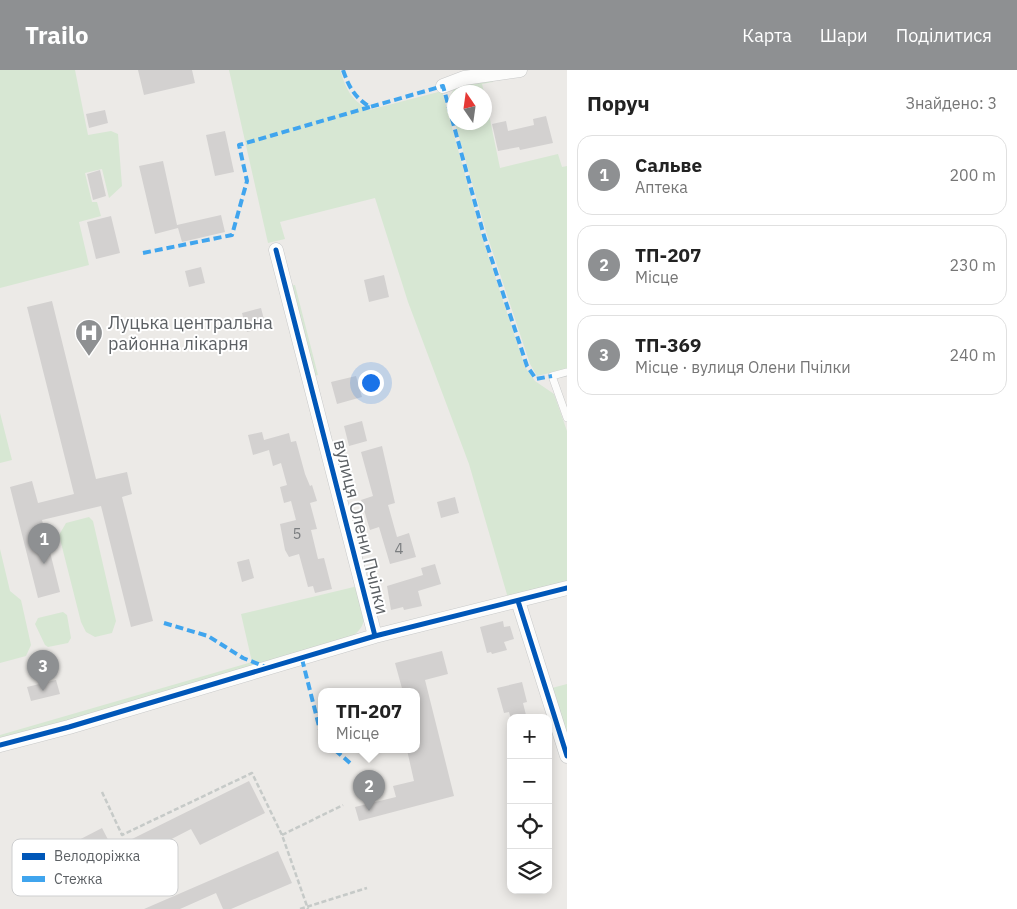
<!DOCTYPE html>
<html lang="uk">
<head>
<meta charset="utf-8">
<style>
  body { margin:0; font-family:"IBM Plex Sans",sans-serif; background:#f2f2f2; color:#222 }
  .controls { position:absolute; right:15px; bottom:15px; display:grid; overflow:hidden; border-radius:10px; box-shadow:0 2px 12px #0003 }
  .controls button { width:45px; height:45px; display:grid; place-items:center; padding:0; border:0; border-bottom:1px solid #e0e0e0; background:#fff; color:#222; font:25px sans-serif }
  .compass { position:absolute; left:447px; top:15px; width:45px; height:45px; border-radius:50%; background:#fff; box-shadow:0 2px 12px #0003; rotate:347deg }
  .you { position:absolute; left:370px; top:312px; width:18px; height:18px; margin:-12px; border:4px solid #fff; border-radius:50%; background:#1a73e8; box-shadow:0 0 0 8px #1a73e833 }
  .badge { display:grid; place-items:center; width:32px; height:32px; border-radius:50%; background:#8e9092; color:#fff; font-size:16px; font-weight:700 }
  .pin { position:absolute; translate:-50% -41px; filter:drop-shadow(0 1px 2px #0008) }
  .pin::after { content:''; position:absolute; top:26px; width:18px; height:15px; background:inherit; clip-path:polygon(0 0,100% 0,50% 100%) }
  .popup { position:absolute; left:318px; top:618px; width:102px; height:65px; box-sizing:border-box; display:grid; place-content:center; border-radius:10px; background:#fff; filter:drop-shadow(0 1px 4px #0005); font-size:16px; white-space:nowrap; color:#767676 }
  .popup b { font-size:19px; color:#222 }
  .popup::after { content:''; position:absolute; left:50%; top:100%; margin-left:-10px; border:10px solid transparent; border-top-color:#fff }
  .list { margin:0; padding:0; list-style:none }
  h2 { display:flex; justify-content:space-between; align-items:center; height:65px; margin:0; padding:0 20px; font-size:21px }
  h2 small { font-size:16px; font-weight:400; color:#767676 }
  .list li { display:grid; grid-template-columns:32px 1fr auto; gap:15px; align-items:center; box-sizing:border-box; height:80px; margin:0 10px 10px; padding:0 10px; border:1px solid #e0e0e0; border-radius:15px }
  .list b { display:block; font-size:19px; white-space:nowrap }
  .list p { margin:0; font-size:16px; white-space:nowrap; color:#767676 }
  .list em { font-size:16px; font-style:normal; color:#767676 }
  .icon { flex:none; width:28px; height:28px; fill:none; stroke:currentColor; stroke-width:2; stroke-linecap:round; stroke-linejoin:round }
  .map { position:relative; flex:none; width:567px; height:839px; overflow:hidden }
  header { display:flex; align-items:center; gap:30px; box-sizing:border-box; height:70px; padding:0 25px; background:#8e9092; color:#fff }
  header strong { font-size:24px }
  nav { display:flex; gap:28px; margin-inline-start:auto; font-size:18px }
  main { display:flex }
  aside { flex:1; background:#fff }
  .map>svg:first-child { display:block }
  .green { fill:#d7e7d3 }
  .building { fill:#d3d1d0 }
  .lines { fill:none; stroke-linecap:round; stroke-linejoin:round }
  .lane-casing { stroke:#c8c9c9; stroke-width:8 }
  .street-casing { stroke:#c8c9c9; stroke-width:15 }
  .path { stroke:#c6cac8; stroke-width:2.5; stroke-dasharray:5 2.5; stroke-linecap:butt }
  .lane { stroke:#fcfcfb; stroke-width:7 }
  .street { stroke:#fcfcfb; stroke-width:14 }
  .quiet { stroke:#40a5ee; stroke-width:4; stroke-dasharray:8 4; stroke-linecap:butt }
  .cycleway-casing { stroke:#fff; stroke-width:8 }
  .cycleway { stroke:#0057b8; stroke-width:5 }
  .labels { text-anchor:middle; stroke-width:4; stroke-linejoin:round; paint-order:stroke }
  .number-label { font-size:15px; fill:#7b7e80 }
  .poi-label { font-size:18px; fill:#5c6064; stroke:#fff; text-anchor:start }
  .street-label { font-size:18px; fill:#5c6064; stroke:#fff }
  .key { fill:#fff; stroke:#cecfd0; stroke-width:1 }
  .key-label { font-size:14px; fill:#5c6064 }
</style>
</head>
<body>
<header>
<strong>Trailo</strong>
<nav><a>Карта</a><a>Шари</a><a>Поділитися</a></nav>
</header>
<main>
<div class="map">
<svg width="567" height="839" viewBox="0 0 567 839">
  <rect width="100%" height="100%" fill="#eceae7"/>
  <path class="green" d="M 0,0 L 75,0 L 88,65 L 111,61 L 118,64 L 122,116 L 109,128 L 102,99 L 85,103 L 92,132 L 97,132 L 101,146 L 79,152 L 89,195 L 0,218 Z
    M 229,0 L 340,0 C 347,21 350,28 369,40 L 442,21 L 482,167 L 525,297 L 535,311 L 554,324 L 567,361 L 567,513 L 508,528 L 469,394 L 408,232 L 375,128 L 280,152 L 285,169 L 268,173 Z
    M 491,7 L 493,12 L 482,14 L 484,22 L 454,22 L 454,49 L 449,28 L 456,15 Z
    M 485,25 L 500,98 L 558,84 L 562,97 L 567,96 L 567,299 L 537,306 L 530,294 L 487,165 L 455,53 L 484,52 Z
    M 295,215 L 318,305 L 311,307 L 288,216 Z
    M 0,343 L 12,390 L 0,393 Z
    M 89,447 L 93,451 L 116,551 L 112,563 L 95,567 L 86,562 L 81,552 L 59,465 L 66,453 Z
    M 0,479 L 10,521 L 21,530 L 31,575 L 26,586 L 0,593 Z
    M 358,516 C 361,535 372,552 354,565 L 0,671 L 0,665 L 252,592 L 241,544 Z
    M 63,542 L 67,545 L 71,568 L 68,573 L 48,577 L 45,575 L 35,554 L 38,548 Z
    M 567,614 L 567,666 L 552,618 Z"/>
  <path class="building" d="M 138,0 L 192,0 L 195,13 L 144,25 Z
    M 105,40 L 108,53 L 89,58 L 86,44 Z
    M 546,46 L 553,73 L 520,80 L 519,77 L 498,81 L 492,54 L 506,51 L 508,61 L 534,55 L 533,49 Z
    M 225,61 L 234,102 L 215,106 L 206,65 Z
    M 163,91 L 177,155 L 221,145 L 225,162 L 182,172 L 178,158 L 155,164 L 139,96 Z
    M 100,100 L 106,126 L 93,130 L 87,104 Z
    M 111,146 L 120,183 L 96,189 L 87,152 Z
    M 201,197 L 205,213 L 189,217 L 185,201 Z
    M 384,205 L 389,227 L 369,232 L 364,210 Z
    M 52,231 L 96,409 L 127,402 L 132,424 L 122,427 L 153,551 L 131,557 L 101,436 L 42,450 L 60,522 L 38,528 L 10,417 L 32,411 L 38,433 L 74,424 L 27,237 Z
    M 261,238 L 266,257 L 247,262 L 242,243 Z
    M 356,306 L 362,327 L 337,334 L 331,312 Z
    M 362,351 L 367,371 L 349,376 L 344,356 Z
    M 262,362 L 264,370 L 289,363 L 291,372 L 296,371 L 305,404 L 310,416 L 312,415 L 317,431 L 310,433 L 317,459 L 311,460 L 318,489 L 324,488 L 332,519 L 315,523 L 313,516 L 308,517 L 299,484 L 289,487 L 285,480 L 280,454 L 296,450 L 291,431 L 284,433 L 280,417 L 287,415 L 281,393 L 273,396 L 269,380 L 253,385 L 248,365 Z
    M 382,376 L 395,433 L 388,435 L 397,467 L 409,463 L 416,487 L 390,494 L 379,457 L 370,460 L 361,430 L 373,426 L 361,382 Z
    M 455,427 L 459,443 L 441,448 L 437,432 Z
    M 249,489 L 254,508 L 242,512 L 237,492 Z
    M 435,494 L 441,514 L 418,521 L 422,536 L 404,540 L 403,537 L 391,540 L 387,516 L 423,505 L 421,498 Z
    M 503,551 L 504,557 L 510,556 L 514,569 L 504,572 L 507,580 L 492,584 L 491,582 L 487,583 L 480,557 Z
    M 442,581 L 448,604 L 425,610 L 454,726 L 359,751 L 355,737 L 396,727 L 393,716 L 414,711 L 407,680 L 416,680 L 416,622 L 403,622 L 395,593 Z
    M 56,610 L 60,624 L 31,631 L 27,617 Z
    M 522,612 L 527,632 L 523,633 L 526,645 L 511,649 L 509,642 L 504,643 L 497,618 Z
    M 249,711 L 265,743 L 200,775 L 191,759 L 154,778 L 156,781 L 128,795 L 131,801 L 95,818 L 73,773 L 102,758 L 116,785 L 135,776 L 132,769 Z
    M 278,781 L 292,813 L 231,839 L 223,839 L 216,823 L 180,839 L 144,839 Z"/>
  <g class="lines">
    <defs>
      <path id="lane" d="M 567,302 L 552,306 L 567,348"/>
      <path id="street" d="M 443,16 L 464,8 L 520,0
        M 276,180 L 375,566
        M 518,531 L 567,686
        M 0,675 L 69,657 L 375,566 L 567,518"/>
    </defs>
    <use href="#lane" class="lane-casing"/>
    <use href="#street" class="street-casing"/>
    <path class="path" d="M 102,722 L 122,765 L 252,703 L 282,765 L 308,839
      M 282,765 L 343,735
      M 300,839 L 367,818"/>
    <use href="#lane" class="lane"/>
    <use href="#street" class="street"/>
    <path class="quiet" d="M 343,0 C 349,17 354,27 370,37 L 443,16 L 484,166 L 527,296 L 536,309 L 552,306
      M 143,183 L 232,165 L 247,111 L 239,75 L 370,37
      M 164,553 L 208,566 L 243,588 L 266,597
      M 302,589 L 322,668
      M 335,680 L 350,693"/>
    <defs>
      <path id="cycleway" d="M 276,180 L 375,566
        M 518,531 L 567,686
        M 0,675 L 69,657 L 375,566 L 567,518"/>
    </defs>
    <use href="#cycleway" class="cycleway-casing"/>
    <use href="#cycleway" class="cycleway"/>
  </g>
  <defs>
    <symbol id="hospital-pin" viewBox="-11 -11 22 30"><path d="M0 17L-7.5 6A9.5 9.5 0 1 1 7.5 6Z" fill="#8e9092" stroke="#fff"/><path d="M-5-5h3v3.5h4V-5h3V5h-3V1.5h-4V5h-3Z" fill="#fff"/></symbol>
  </defs>
  <g fill-rule="evenodd">
    <use href="#hospital-pin" x="73" y="247" width="32" height="43"/>
  </g>
  <g class="labels">
    <g class="number-label">
      <text x="297" y="469">5</text>
      <text x="399" y="484">4</text>
    </g>
    <g class="poi-label">
      <text x="108" y="259">Луцька центральна<tspan x="108" dy="21">районна лікарня</tspan></text>
    </g>
    <g class="street-label">
      <text transform="translate(361 457) rotate(76)" y="6">вулиця Олени Пчілки</text>
    </g>
  </g>
  <rect x="12" y="769" width="166" height="57" rx="8" class="key"/>
  <rect x="22" y="783" width="23" height="7" fill="#0057b8"/>
  <rect x="22" y="806" width="23" height="6" fill="#40a5ee"/>
  <g class="key-label">
    <text x="54" y="791">Велодоріжка</text>
    <text x="54" y="814">Стежка</text>
  </g>
</svg>
<div class="controls">
<button>+</button>
<button>−</button>
<button><svg class="icon" aria-label="locate" viewBox="0 0 24 24"><circle cx="12" cy="12" r="6"/><path d="M12 2v4M12 18v4M2 12h4M18 12h4"/></svg></button>
<button><svg class="icon" aria-label="layers" viewBox="0 0 24 24"><path d="M12 4l9 5-9 5-9-5zM3 14l9 5 9-5"/></svg></button>
</div>
<svg class="compass" viewBox="-18 -18 36 36"><path d="M0-13l5 13h-10z" fill="#e53935"/><path d="M0 13l5-13h-10z" fill="#767676"/></svg>
<div class="you"></div>
<div class="pin badge" style="left:44px;top:494px">1</div>
<div class="pin badge" style="left:369px;top:741px">2</div>
<div class="popup"><b>ТП-207</b>Місце</div>
<div class="pin badge" style="left:43px;top:621px">3</div>
</div>
<aside>
<h2>Поруч<small>Знайдено: 3</small></h2>
<ul class="list">
<li><span class="badge">1</span><div><b>Сальве</b><p>Аптека</p></div><em>200 m</em></li>
<li><span class="badge">2</span><div><b>ТП-207</b><p>Місце</p></div><em>230 m</em></li>
<li><span class="badge">3</span><div><b>ТП-369</b><p>Місце · вулиця Олени Пчілки</p></div><em>240 m</em></li>
</ul>
</aside>
</main>
</body>
</html>
